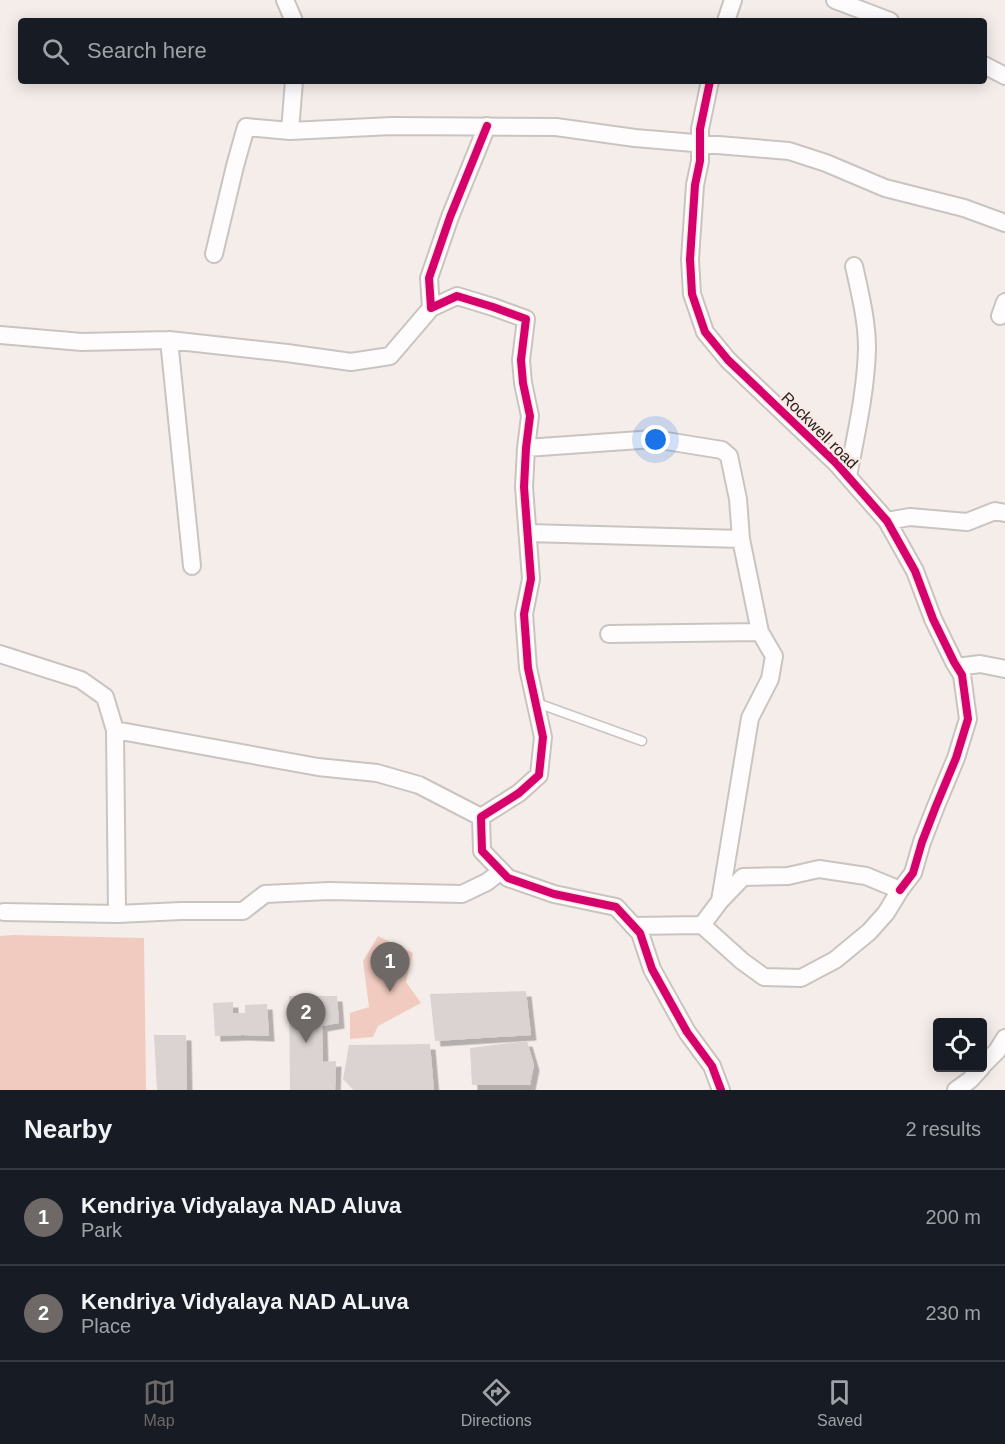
<!DOCTYPE html>
<html lang="en">
<head>
<meta charset="utf-8">
<style>
  body { margin:0; font-family:Arial,sans-serif; background:#242831; color:#f1f3f6 }
  .controls { position:absolute; right:18px; bottom:18px; display:grid; overflow:hidden; border-radius:6px; box-shadow:0 3px 15px #0003 }
  .controls button { width:54px; height:54px; display:grid; place-items:center; padding:0; border:0; border-bottom:2px solid #363941; background:#171b24; color:#f1f3f6; font:30px sans-serif }
  .you { position:absolute; left:656px; top:440px; width:21px; height:21px; margin:-15px; border:4px solid #fff; border-radius:50%; background:#1a73e8; box-shadow:0 0 0 9px #1a73e833 }
  .badge { display:grid; place-items:center; width:39px; height:39px; border-radius:50%; background:#6e6866; color:#fff; font-size:20px; font-weight:700 }
  .pin { position:absolute; translate:-50% -50px; filter:drop-shadow(0 2px 3px #0008) }
  .pin::after { content:''; position:absolute; top:32px; width:21px; height:18px; background:inherit; clip-path:polygon(0 0,100% 0,50% 100%) }
  .list { margin:0; padding:0; list-style:none }
  h2 { display:flex; justify-content:space-between; align-items:center; height:78px; margin:0; padding:0 24px; font-size:26px }
  h2 small { font-size:20px; font-weight:400; color:#9ea1a6 }
  .list li { display:grid; grid-template-columns:39px 1fr auto; gap:18px; align-items:center; box-sizing:border-box; height:96px; padding:0 24px; border-top:2px solid #363941 }
  .list b { display:block; font-size:22px; white-space:nowrap }
  .list p { margin:0; font-size:20px; white-space:nowrap; color:#9ea1a6 }
  .list em { font-size:20px; font-style:normal; color:#9ea1a6 }
  .icon { flex:none; width:33px; height:33px; fill:none; stroke:currentColor; stroke-width:2; stroke-linecap:round; stroke-linejoin:round }
  .map { position:relative; flex:none; width:1005px; height:1090px; overflow:hidden }
  .search { position:absolute; background:#171b24; box-shadow:0 3px 15px #0003; left:18px; right:18px; top:18px; height:66px; display:flex; align-items:center; gap:15px; box-sizing:border-box; padding:0 21px; border-radius:6px; color:#9ea1a6; font-size:22px }
  .sheet { height:270px; background:#171b24 }
  nav { display:flex; justify-content:space-around; align-items:center; box-sizing:border-box; height:84px; border-top:2px solid #363941; background:#171b24; font-size:16px; color:#9ea1a6 }
  nav a { display:grid; justify-items:center; gap:3px }
  nav .on { color:#6e6866 }
  .map>svg:first-child { display:block }
  .green { fill:#f1cbbf }
  .building { fill:#dad3d1; filter:url(#shadow) }
  .lines { fill:none; stroke-linecap:round; stroke-linejoin:round }
  .service-casing { stroke:#cac4c1; stroke-width:11 }
  .minor-casing { stroke:#cac4c1; stroke-width:20 }
  .service { stroke:#fefcfc; stroke-width:8 }
  .minor { stroke:#fefcfc; stroke-width:16 }
  .cycleway-casing { stroke:#faeae5; stroke-width:11 }
  .cycleway { stroke:#d6006c; stroke-width:8 }
  .labels { text-anchor:middle; stroke-width:5; stroke-linejoin:round; paint-order:stroke }
  .street-label { font-size:16px; fill:#26211f; stroke:#faeae5 }
</style>
</head>
<body>
<div class="map">
<svg width="1005" height="1090" viewBox="0 0 1005 1090">
  <defs>
    <filter id="shadow"><feDropShadow dx="5.5" dy="5.5" stdDeviation="0" flood-color="#0004"/></filter>
  </defs>
  <rect width="100%" height="100%" fill="#f5edea"/>
  <path class="green" d="M 13,935 L 144,938 L 146,1090 L 0,1090 L 0,936 Z
    M 378,936 L 413,953 L 406,982 L 421,1003 L 378,1026 L 373,1037 L 350,1039 L 350,1013 L 369,1007 L 363,961 Z"/>
  <path class="building" d="M 526,991 L 531,1035 L 435,1041 L 430,994 Z
    M 289,996 L 337,996 L 339,1023 L 322,1026 L 323,1062 L 336,1061 L 335,1090 L 290,1090 Z
    M 233,1002 L 233,1013 L 245,1013 L 245,1005 L 267,1004 L 269,1036 L 243,1035 L 215,1036 L 213,1003 Z
    M 154,1035 L 186,1035 L 187,1090 L 157,1090 Z
    M 527,1041 L 534,1065 L 530,1085 L 472,1085 L 470,1048 Z
    M 430,1044 L 434,1090 L 354,1090 L 343,1079 L 349,1045 Z"/>
  <g class="lines">
    <defs>
      <path id="service" d="M 537,703 L 642,741"/>
      <path id="minor" d="M 285,0 L 294,21
        M 835,0 L 890,21
        M 726,21 L 733,0
        M 984,65 L 1005,76
        M 710,81 L 700,129 L 700,161 L 695,185 L 690,259 L 692,294 L 705,332 L 728,360 L 836,463 L 887,521 L 915,571 L 933,619 L 954,662 L 962,675 L 968,719 L 956,758 L 936,806 L 922,842 L 913,873 L 900,890
        M 487,126 L 450,217 L 429,278 L 431,308 L 457,296 L 493,307 L 526,319 L 521,360 L 523,383 L 530,416 L 526,448 L 524,487 L 531,579 L 524,614 L 528,668 L 543,737 L 539,775 L 519,793 L 481,817 L 482,851 L 508,878 L 554,894 L 616,907 L 640,933 L 652,969 L 687,1032 L 712,1066 L 721,1090
        M 290,131 L 294,81
        M 214,254 L 235,166 L 246,127 L 290,131 L 392,126 L 556,127 L 635,138 L 789,151 L 826,163 L 885,188 L 964,208 L 1005,223
        M 1000,316 L 1005,302
        M 0,335 L 82,342 L 169,340 L 287,353 L 351,362 L 390,356 L 431,308
        M 169,340 L 192,566
        M 526,448 L 654,439 L 722,450 L 729,456 L 738,499 L 741,539 L 760,632 L 774,656 L 770,679 L 750,718 L 720,901
        M 848,476 C 856,434 866,391 867,348 C 867,321 860,293 854,266
        M 887,521 L 910,517 L 967,522 L 995,511 L 1005,513
        M 528,533 L 741,539
        M 609,634 L 760,632
        M 0,654 L 81,680 L 105,697 L 115,730 L 117,914
        M 957,667 L 980,664 L 1005,669
        M 115,730 L 318,767 L 377,773 L 419,785 L 481,817
        M 4,912 L 117,914 L 181,911 L 243,911 L 265,894 L 329,891 L 462,894 L 487,882 L 501,871
        M 633,926 L 702,925 L 720,901 L 743,877 L 788,876 L 819,869 L 866,876 L 900,890 L 886,913 L 869,932 L 835,960 L 801,978 L 764,977 L 742,961 L 702,925
        M 982,1066 L 997,1051 L 1005,1038
        M 956,1090 L 970,1080 L 981,1068"/>
    </defs>
    <use href="#service" class="service-casing"/>
    <use href="#minor" class="minor-casing"/>
    <use href="#service" class="service"/>
    <use href="#minor" class="minor"/>
    <defs>
      <path id="cycleway" d="M 710,81 L 700,129 L 700,161 L 695,185 L 690,259 L 692,294 L 705,332 L 728,360 L 836,463 L 887,521 L 915,571 L 933,619 L 954,662 L 962,675 L 968,719 L 956,758 L 936,806 L 922,842 L 913,873 L 900,890
        M 487,126 L 450,217 L 429,278 L 431,308 L 457,296 L 493,307 L 526,319 L 521,360 L 523,383 L 530,416 L 526,448 L 524,487 L 531,579 L 524,614 L 528,668 L 543,737 L 539,775 L 519,793 L 481,817 L 482,851 L 508,878 L 554,894 L 616,907 L 640,933 L 652,969 L 687,1032 L 712,1066 L 721,1090"/>
    </defs>
    <use href="#cycleway" class="cycleway-casing"/>
    <use href="#cycleway" class="cycleway"/>
  </g>
  <g class="labels">
    <g class="street-label">
      <text transform="translate(820 430) rotate(45)" y="6">Rockwell road</text>
    </g>
  </g>
</svg>
<div class="controls">
<button><svg class="icon" aria-label="locate" viewBox="0 0 24 24"><circle cx="12" cy="12" r="6"/><path d="M12 2v4M12 18v4M2 12h4M18 12h4"/></svg></button>
</div>
<div class="you"></div>
<div class="pin badge" style="left:390px;top:992px">1</div>
<div class="pin badge" style="left:306px;top:1043px">2</div>
<div class="search"><svg class="icon" aria-label="search" viewBox="0 0 24 24"><circle cx="10" cy="10" r="6"/><path d="M15 15l6 6"/></svg>Search here</div>
</div>
<section class="sheet">
<h2>Nearby<small>2 results</small></h2>
<ul class="list">
<li><span class="badge">1</span><div><b>Kendriya Vidyalaya NAD Aluva</b><p>Park</p></div><em>200 m</em></li>
<li><span class="badge">2</span><div><b>Kendriya Vidyalaya NAD ALuva</b><p>Place</p></div><em>230 m</em></li>
</ul>
</section>
<nav>
<a class="on"><svg class="icon" aria-label="map" viewBox="0 0 24 24"><path d="M3 6l6-2 6 2 6-2v14l-6 2-6-2-6 2zM9 4v14M15 6v14"/></svg>Map</a>
<a><svg class="icon" aria-label="directions" viewBox="0 0 24 24"><path d="M12 3l9 9-9 9-9-9zM9 14v-3h6M13 9l2 2-2 2"/></svg>Directions</a>
<a><svg class="icon" aria-label="saved" viewBox="0 0 24 24"><path d="M7 4h10v16l-5-4-5 4z"/></svg>Saved</a>
</nav>
</body>
</html>
